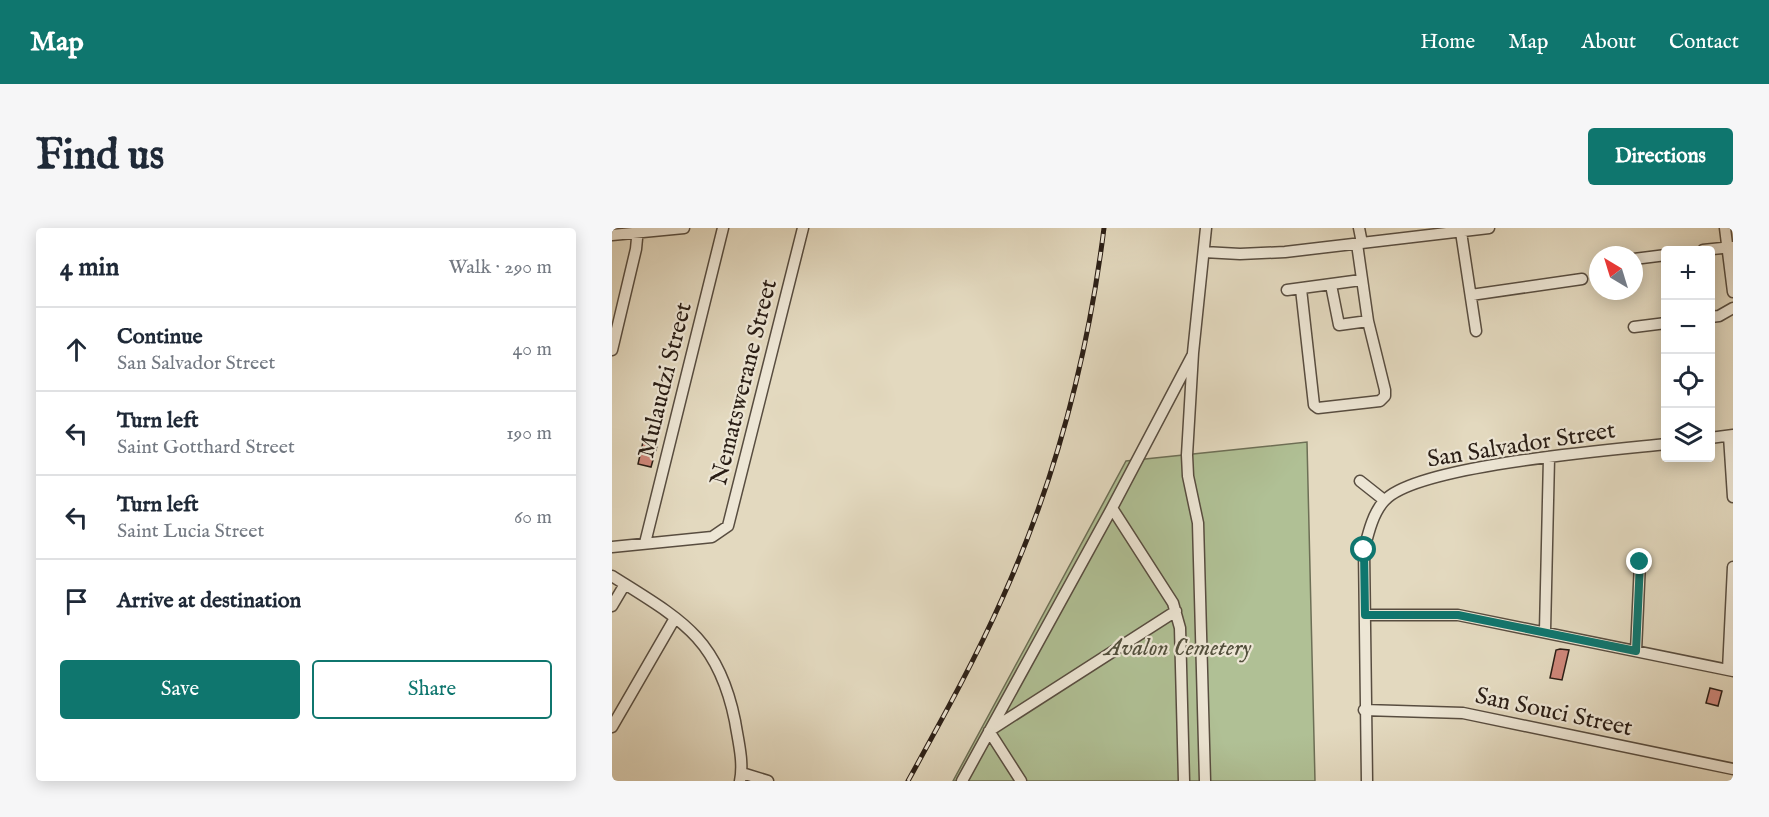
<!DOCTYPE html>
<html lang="en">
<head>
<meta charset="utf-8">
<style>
  body { margin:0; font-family:"IM FELL English",serif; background:#f6f6f7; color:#1f2937 }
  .controls { position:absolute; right:18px; top:18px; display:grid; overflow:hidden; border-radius:6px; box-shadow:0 3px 15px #0003 }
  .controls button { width:54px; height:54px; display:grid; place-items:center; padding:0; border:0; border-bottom:2px solid #e0e1e3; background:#fff; color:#1f2937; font:30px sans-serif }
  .compass { position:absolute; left:977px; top:18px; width:54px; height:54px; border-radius:50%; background:#fff; box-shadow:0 3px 15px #0003; rotate:322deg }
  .stop { position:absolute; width:18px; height:18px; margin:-14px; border:4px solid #0f766e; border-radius:50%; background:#fff }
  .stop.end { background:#0f766e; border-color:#fff; box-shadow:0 2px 6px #0008 }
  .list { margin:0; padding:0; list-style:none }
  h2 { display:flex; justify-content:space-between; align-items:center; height:78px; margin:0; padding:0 24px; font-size:26px }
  h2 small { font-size:20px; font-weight:400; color:#747a83 }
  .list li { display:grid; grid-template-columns:39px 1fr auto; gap:18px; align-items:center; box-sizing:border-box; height:84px; padding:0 24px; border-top:2px solid #e0e1e3 }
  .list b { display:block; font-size:22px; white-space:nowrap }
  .list p { margin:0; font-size:20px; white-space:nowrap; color:#747a83 }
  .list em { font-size:20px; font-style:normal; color:#747a83 }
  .actions { display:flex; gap:12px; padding:18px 24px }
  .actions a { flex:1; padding:14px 0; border:2px solid #0f766e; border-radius:6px; text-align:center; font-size:21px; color:#0f766e }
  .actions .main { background:#0f766e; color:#fff }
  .icon { flex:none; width:33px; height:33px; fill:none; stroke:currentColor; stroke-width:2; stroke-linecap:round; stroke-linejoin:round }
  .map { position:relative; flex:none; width:1121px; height:553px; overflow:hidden; border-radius:6px }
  header { display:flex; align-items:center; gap:36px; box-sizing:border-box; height:84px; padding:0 30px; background:#0f766e; color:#fff }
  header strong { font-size:28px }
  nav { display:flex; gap:33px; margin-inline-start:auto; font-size:21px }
  .intro { display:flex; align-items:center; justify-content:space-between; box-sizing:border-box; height:144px; padding:0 36px }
  h1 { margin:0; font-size:42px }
  .button { padding:15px 27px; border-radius:6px; background:#0f766e; color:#fff; font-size:21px; font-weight:700 }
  main { display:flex; gap:36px; padding:0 36px }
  aside { flex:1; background:#fff; border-radius:6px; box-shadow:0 3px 15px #0003 }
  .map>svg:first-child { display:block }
  .green { fill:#b0c095; stroke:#6d6f56; stroke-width:1.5 }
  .building { fill:#cf877a; stroke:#2a1e16; stroke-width:1.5 }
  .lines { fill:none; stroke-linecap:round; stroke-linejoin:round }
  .minor-casing { stroke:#584d40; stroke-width:13 }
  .minor { stroke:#ede6d5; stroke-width:10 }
  .rail-casing { stroke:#2a1e16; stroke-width:5 }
  .rail { stroke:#ede6d5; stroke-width:3; stroke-dasharray:9; stroke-linecap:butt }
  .route { stroke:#0f766e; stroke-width:8 }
  .labels { text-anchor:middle; stroke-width:4.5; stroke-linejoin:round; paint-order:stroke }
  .street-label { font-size:24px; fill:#2a1e16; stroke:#ede6d5 }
  .park-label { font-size:24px; font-style:italic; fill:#524f3c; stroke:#ede6d5 }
</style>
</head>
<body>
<header>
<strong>Map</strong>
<nav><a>Home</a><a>Map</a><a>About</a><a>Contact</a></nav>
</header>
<div class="intro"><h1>Find us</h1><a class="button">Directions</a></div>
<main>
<aside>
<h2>4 min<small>Walk · 290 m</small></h2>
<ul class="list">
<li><svg class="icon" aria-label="ahead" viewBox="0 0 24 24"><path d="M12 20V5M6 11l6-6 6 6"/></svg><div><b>Continue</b><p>San Salvador Street</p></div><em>40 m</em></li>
<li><svg class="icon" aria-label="left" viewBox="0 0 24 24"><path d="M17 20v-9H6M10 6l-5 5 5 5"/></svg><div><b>Turn left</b><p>Saint Gotthard Street</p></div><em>190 m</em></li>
<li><svg class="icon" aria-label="left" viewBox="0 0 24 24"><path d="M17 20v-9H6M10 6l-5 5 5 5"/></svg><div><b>Turn left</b><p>Saint Lucia Street</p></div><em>60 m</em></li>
<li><svg class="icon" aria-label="arrive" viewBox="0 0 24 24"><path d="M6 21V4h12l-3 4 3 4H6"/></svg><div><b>Arrive at destination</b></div></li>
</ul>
<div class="actions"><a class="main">Save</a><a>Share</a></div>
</aside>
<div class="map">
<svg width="1121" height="553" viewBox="0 0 1121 553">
  <rect width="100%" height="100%" fill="#e3d9bf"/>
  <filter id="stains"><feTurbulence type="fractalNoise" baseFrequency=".00333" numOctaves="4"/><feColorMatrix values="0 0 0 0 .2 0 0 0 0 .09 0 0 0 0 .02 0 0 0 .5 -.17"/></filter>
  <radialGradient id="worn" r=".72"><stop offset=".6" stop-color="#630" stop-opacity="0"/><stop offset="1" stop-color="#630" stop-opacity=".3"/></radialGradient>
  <path class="green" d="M 695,214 L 703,553 L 341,553 L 514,233 Z"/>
  <path class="building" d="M 31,214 L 45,218 L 39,239 L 26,236 Z
    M 948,421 L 957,422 L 950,452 L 938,450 L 944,422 Z
    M 1098,460 L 1110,463 L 1106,478 L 1094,475 Z"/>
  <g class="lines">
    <defs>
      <path id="minor" d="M 747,0 L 750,15
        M 1113,0 L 1121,64
        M 849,4 L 864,103
        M 0,7 L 72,0
        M 1091,22 L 1120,19
        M 592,24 L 628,26 L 673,24 L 877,0
        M 1022,31 L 1054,27
        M 719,57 L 727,97 L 756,93
        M 689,61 L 702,177 L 706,180 L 768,173 L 773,168 L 773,162 L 756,93 L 745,16
        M 675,62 L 749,52
        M 859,67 L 970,51
        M 1098,89 L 1107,88 L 1121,80
        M 1022,99 L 1054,95
        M 0,122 L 24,21 L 26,0
        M 1117,208 L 1121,269
        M 1098,210 L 1121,207
        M 748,253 L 772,272
        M 500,280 L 561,375 L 568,400 L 572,553
        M 33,315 L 111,0
        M 0,319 L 100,309 L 116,298 L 191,0
        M 0,348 C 68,391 106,409 123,493 C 126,512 132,534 128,553
        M 0,378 L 13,356
        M 753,387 L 846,387 L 1121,443
        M 933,403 L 937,230
        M 1024,423 L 1028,334
        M 1116,442 L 1121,339
        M 752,482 L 851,485 L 1121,541
        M 0,499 L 63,390
        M 130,545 L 156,553
        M 350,553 L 500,280 L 580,128
        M 409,553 L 377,503 L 564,383
        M 593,553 L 586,295 L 576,248 L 575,227 L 581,125 L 594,0
        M 755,553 L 752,322 C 756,306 761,284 773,272 C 806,237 999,222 1054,216"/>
    </defs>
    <use href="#minor" class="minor-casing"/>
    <use href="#minor" class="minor"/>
    <defs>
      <path id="rail" d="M 296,553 C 329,493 362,434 390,371 C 443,254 476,128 492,0"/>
    </defs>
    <use href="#rail" class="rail-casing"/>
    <use href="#rail" class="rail"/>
  </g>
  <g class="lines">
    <path class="route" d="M 752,322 L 753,387 L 846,387 L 1024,423 L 1028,334"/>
  </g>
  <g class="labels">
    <g class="street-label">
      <text transform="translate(52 152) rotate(-76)" y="8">Mulaudzi Street</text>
      <text transform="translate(131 154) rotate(-76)" y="8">Nematswerane Street</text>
      <text transform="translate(909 216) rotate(-9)" y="8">San Salvador Street</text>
      <text transform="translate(942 483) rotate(12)" y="8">San Souci Street</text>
    </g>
    <g class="park-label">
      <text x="566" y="427">Avalon Cemetery</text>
    </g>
  </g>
  <rect width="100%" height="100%" filter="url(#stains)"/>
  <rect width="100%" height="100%" fill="url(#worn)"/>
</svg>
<div class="controls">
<button>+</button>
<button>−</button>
<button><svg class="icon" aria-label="locate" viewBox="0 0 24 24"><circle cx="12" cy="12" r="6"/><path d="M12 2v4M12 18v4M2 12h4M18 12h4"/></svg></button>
<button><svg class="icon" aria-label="layers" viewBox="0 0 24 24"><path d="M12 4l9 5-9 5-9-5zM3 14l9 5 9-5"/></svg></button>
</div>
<svg class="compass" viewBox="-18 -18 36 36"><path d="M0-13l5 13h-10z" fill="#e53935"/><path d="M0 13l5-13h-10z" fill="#747a83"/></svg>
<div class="stop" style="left:752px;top:322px"></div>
<div class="stop end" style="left:1028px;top:334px"></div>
</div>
</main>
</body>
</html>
